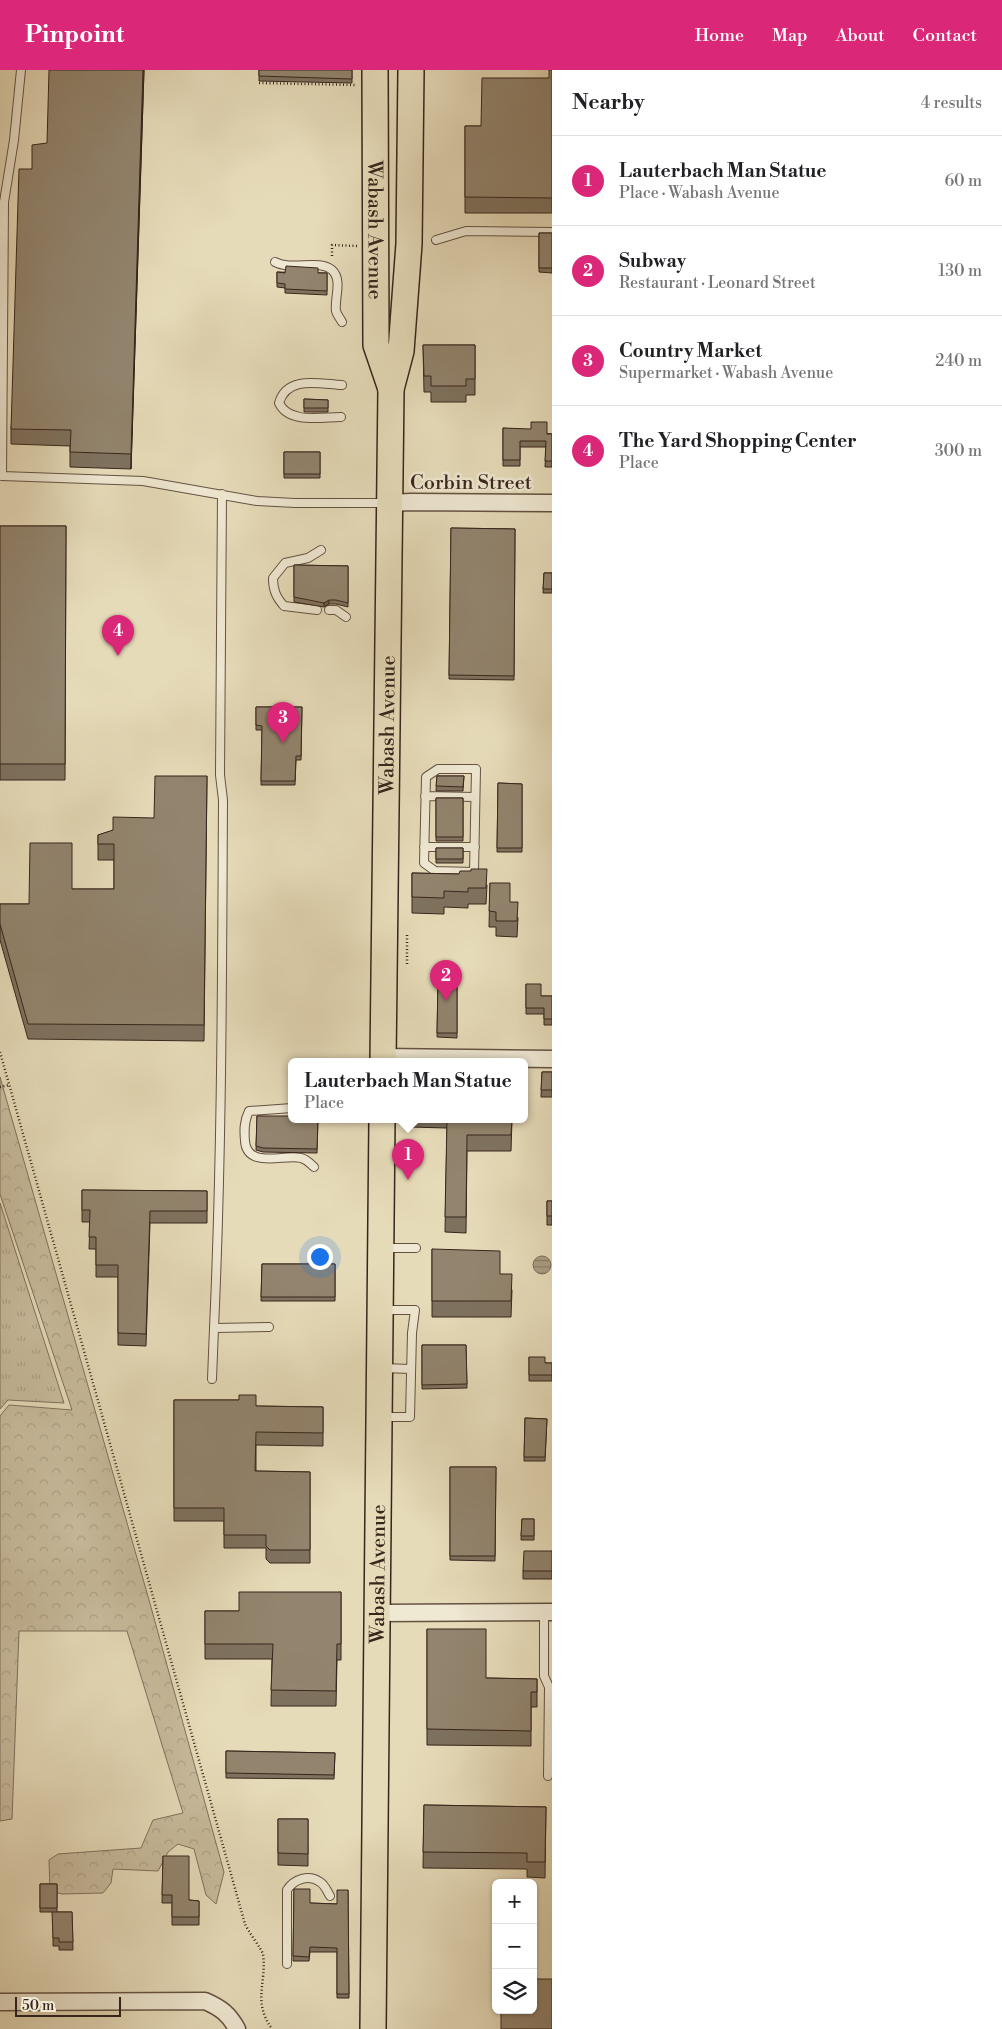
<!DOCTYPE html>
<html lang="en">
<head>
<meta charset="utf-8">
<style>
  body { margin:0; font-family:"Libre Bodoni",serif; background:#f2f2f2; color:#202124 }
  .controls { position:absolute; right:15px; bottom:15px; display:grid; overflow:hidden; border-radius:8px; box-shadow:0 1px 4px #0004 }
  .controls button { width:45px; height:45px; display:grid; place-items:center; padding:0; border:0; border-bottom:1px solid #e0e0e0; background:#fff; color:#202124; font:25px sans-serif }
  .scale { position:absolute; left:15px; bottom:12px; width:106px; box-sizing:border-box; padding-left:5px; border:2px solid #38251c; border-top:0; font-size:14px; line-height:18px; white-space:nowrap; color:#38251c; -webkit-text-stroke:4px #efe8d2; paint-order:stroke }
  .you { position:absolute; left:319px; top:1186px; width:18px; height:18px; margin:-12px; border:4px solid #fff; border-radius:50%; background:#1a73e8; box-shadow:0 0 0 8px #1a73e833 }
  .badge { display:grid; place-items:center; width:32px; height:32px; border-radius:50%; background:#db2777; color:#fff; font-size:16px; font-weight:700 }
  .pin { position:absolute; translate:-50% -41px; filter:drop-shadow(0 1px 2px #0008) }
  .pin::after { content:''; position:absolute; top:26px; width:18px; height:15px; background:inherit; clip-path:polygon(0 0,100% 0,50% 100%) }
  .popup { position:absolute; left:288px; top:988px; width:240px; height:65px; box-sizing:border-box; display:grid; place-content:center; border-radius:8px; background:#fff; filter:drop-shadow(0 1px 4px #0005); font-size:16px; white-space:nowrap; color:#757577 }
  .popup b { font-size:19px; color:#202124 }
  .popup::after { content:''; position:absolute; left:50%; top:100%; margin-left:-10px; border:10px solid transparent; border-top-color:#fff }
  .list { margin:0; padding:0; list-style:none }
  h2 { display:flex; justify-content:space-between; align-items:center; height:65px; margin:0; padding:0 20px; font-size:21px }
  h2 small { font-size:16px; font-weight:400; color:#757577 }
  .list li { display:grid; grid-template-columns:32px 1fr auto; gap:15px; align-items:center; box-sizing:border-box; height:90px; padding:0 20px; border-top:1px solid #e0e0e0 }
  .list b { display:block; font-size:19px; white-space:nowrap }
  .list p { margin:0; font-size:16px; white-space:nowrap; color:#757577 }
  .list em { font-size:16px; font-style:normal; color:#757577 }
  .icon { flex:none; width:28px; height:28px; fill:none; stroke:currentColor; stroke-width:2; stroke-linecap:round; stroke-linejoin:round }
  .map { position:relative; flex:none; width:552px; height:1959px; overflow:hidden }
  header { display:flex; align-items:center; gap:30px; box-sizing:border-box; height:70px; padding:0 25px; background:#db2777; color:#fff }
  header strong { font-size:24px }
  nav { display:flex; gap:28px; margin-inline-start:auto; font-size:18px }
  main { display:flex }
  aside { flex:1; background:#fff }
  .map>svg:first-child { display:block }
  .grass { fill:url(#grass-tufts); stroke:#80705d }
  .forest { fill:url(#forest-crowns); stroke:#80705d }
  .water { fill:url(#water-rules); stroke:#7d6d5a }
  .lines { fill:none; stroke-linecap:round; stroke-linejoin:round }
  .service-casing { stroke:#645243; stroke-width:10 }
  .minor-casing { stroke:#645243; stroke-width:19 }
  .primary-casing { stroke:#38251c; stroke-width:28 }
  .path { stroke:#38251c; stroke-width:2.5; stroke-dasharray:1 2.5; stroke-linecap:butt }
  .service { stroke:#efe8d2; stroke-width:8 }
  .minor { stroke:#efe8d2; stroke-width:16 }
  .primary { stroke:#e6dbb9; stroke-width:25 }
  .wall { fill:#7e725f; stroke:#38251c }
  .shaded-wall { fill:#665c4d; stroke:#38251c }
  .building { fill:#92846e; stroke:#38251c }
  .labels { text-anchor:middle; stroke-width:5; stroke-linejoin:round; paint-order:stroke }
  .street-label { font-size:20px; fill:#38251c; stroke:#efe8d2 }
</style>
</head>
<body>
<header>
<strong>Pinpoint</strong>
<nav><a>Home</a><a>Map</a><a>About</a><a>Contact</a></nav>
</header>
<main>
<div class="map">
<svg width="552" height="1959" viewBox="0 0 552 1959">
  <defs>
    <pattern id="grass-tufts" width="24" height="20" patternUnits="userSpaceOnUse" patternTransform="scale(1.25)"><rect width="24" height="20" fill="#c8bc9e"/><path d="M3 7l-1-3M5 7V3M7 7l1-3M15 17l-1-3M17 17v-4M19 17l1-3" fill="none" stroke="#ada188"/></pattern>
    <pattern id="forest-crowns" width="20" height="18" patternUnits="userSpaceOnUse" patternTransform="scale(1.25)"><rect width="20" height="18" fill="#c8bc9e"/><path d="M2 6a3 3 0 1 1 6 0M12 15a3 3 0 1 1 6 0" fill="none" stroke="#ada188"/></pattern>
    <pattern id="water-rules" width="6" height="5" patternUnits="userSpaceOnUse" patternTransform="scale(1.25)"><rect width="6" height="5" fill="#ab9d84"/><path d="M0 2.5h6" fill="none" stroke="#8c806b"/></pattern>
  </defs>
  <rect width="100%" height="100%" fill="#e6dbb9"/>
  <filter id="stains"><feTurbulence type="fractalNoise" baseFrequency=".004" numOctaves="4"/><feColorMatrix values="0 0 0 0 .2 0 0 0 0 .09 0 0 0 0 .02 0 0 0 .5 -.17"/></filter>
  <radialGradient id="worn" r=".72"><stop offset=".6" stop-color="#630" stop-opacity="0"/><stop offset="1" stop-color="#630" stop-opacity=".3"/></radialGradient>
  <path class="grass" d="M 0,1133 L 64,1333 L 8,1330 L 0,1339 Z"/>
  <path class="forest" d="M 0,1007 L 149,1530 L 224,1802 L 216,1834 L 206,1825 L 194,1779 L 178,1774 L 168,1782 L 158,1801 L 113,1799 L 111,1813 L 103,1823 L 62,1824 L 50,1821 L 49,1790 L 58,1784 L 141,1778 L 153,1750 L 183,1743 L 127,1561 L 19,1561 L 12,1749 L 0,1751 L 0,1346 L 9,1335 L 72,1340 L 0,1124 Z"/>
  <path class="water" d="M533 1195a9 9 0 1 1 18 0a9 9 0 1 1-18 0Z"/>
  <g class="lines">
    <defs>
      <path id="service" d="M 21,0 L 14,70 L 4,132 L 2,406 L 143,411 L 257,431 L 295,433 L 387,433
        M 436,170 L 466,161 L 552,162
        M 275,192 C 292,201 319,189 332,200 C 343,210 334,229 336,241 C 337,245 340,248 342,252
        M 341,347 C 321,347 289,354 279,333 C 287,305 319,314 342,315
        M 222,424 L 220,705 L 223,730 C 222,906 222,1082 214,1258 L 269,1257
        M 317,540 L 284,536 C 276,527 273,520 273,508 L 285,493 L 308,488 L 321,480
        M 329,540 L 336,540 L 346,547
        M 438,699 L 476,699 L 474,802 L 435,801 L 424,793 L 426,707 Z
        M 425,726 L 475,727
        M 424,777 L 475,777
        M 292,1038 L 249,1041 C 244,1051 244,1060 245,1071 C 247,1099 284,1084 301,1088 C 306,1089 311,1094 314,1097
        M 385,1178 L 416,1178
        M 383,1240 L 415,1240 L 412,1263 L 410,1347 L 383,1347
        M 383,1298 L 411,1299
        M 212,1309 L 214,1258
        M 544,1542 L 544,1606 L 549,1617 L 548,1706
        M 287,1894 L 287,1820 C 294,1809 309,1804 320,1812 C 325,1815 327,1821 330,1826"/>
      <path id="minor" d="M 389,433 L 411,432 L 552,433
        M 383,987 L 552,989
        M 377,1543 L 552,1542
        M 0,1932 L 205,1931 C 221,1938 229,1944 237,1959"/>
      <g id="primary">
        <path id="s1" d="M 375,0 L 376,275 L 391,319"/>
        <path id="s2" d="M 383,991 L 391,319 L 401,281 L 409,174 L 411,0"/>
        <path id="s3" d="M 373,1959 L 382,1049"/>
      </g>
    </defs>
    <use href="#service" class="service-casing"/>
    <use href="#minor" class="minor-casing"/>
    <use href="#primary" class="primary-casing"/>
    <path class="path" d="M 259,13 L 357,15
      M 332,186 L 332,175 L 357,176
      M 407,894 L 407,863
      M 0,982 L 245,1854 C 248,1861 262,1880 263,1884 C 267,1913 252,1931 272,1959
      M 0,1017 L 9,1015"/>
    <use href="#service" class="service"/>
    <use href="#minor" class="minor"/>
    <use href="#primary" class="primary"/>
  </g>
  <path class="wall" d="M 144,0 L 131,399 L 70,397 L 70,376 L 11,374 L 11,359 L 32,99 L 47,73 Z
    M 259,0 L 352,0 L 352,13 L 259,11 Z
    M 552,0 L 552,143 L 465,143 L 465,56 L 481,56 L 549,8 Z
    M 539,163 L 552,163 L 552,203 L 539,202 Z
    M 277,202 L 327,203 L 327,225 L 285,223 L 285,218 L 277,217 Z
    M 423,275 L 475,275 L 475,325 L 466,325 L 466,332 L 431,332 L 431,322 L 424,322 Z
    M 304,329 L 328,330 L 328,342 L 304,342 Z
    M 503,358 L 552,364 L 552,397 L 545,397 L 546,377 L 520,377 L 520,396 L 503,396 Z
    M 284,382 L 320,382 L 320,408 L 284,408 Z
    M 0,456 L 66,456 L 65,710 L 0,710 Z
    M 451,458 L 515,459 L 514,610 L 449,609 Z
    M 294,495 L 348,496 L 348,537 L 336,534 L 329,534 L 324,537 L 294,532 Z
    M 544,503 L 552,503 L 552,523 L 543,523 Z
    M 256,637 L 302,637 L 301,690 L 296,690 L 295,715 L 261,715 L 262,660 L 256,660 Z
    M 207,706 L 204,971 L 28,969 L 0,870 L 0,834 L 29,834 L 72,819 L 114,819 L 114,790 L 98,790 L 98,765 L 154,748 Z
    M 437,706 L 464,706 L 463,721 L 436,721 Z
    M 498,713 L 522,714 L 522,782 L 497,782 Z
    M 436,728 L 463,728 L 463,771 L 436,771 Z
    M 436,778 L 463,778 L 463,793 L 436,793 Z
    M 471,801 L 487,815 L 486,834 L 468,834 L 468,838 L 444,837 L 444,844 L 412,843 L 412,803 L 459,804 Z
    M 490,813 L 510,832 L 518,848 L 517,867 L 496,866 L 496,857 L 489,857 Z
    M 438,911 L 457,912 L 457,968 L 437,967 Z
    M 526,914 L 541,926 L 552,926 L 552,955 L 544,955 L 544,944 L 526,944 Z
    M 542,1002 L 552,1002 L 552,1027 L 541,1027 Z
    M 257,1046 L 318,1049 L 317,1083 L 263,1082 L 256,1080 Z
    M 410,1049 L 512,1049 L 511,1081 L 467,1081 L 466,1163 L 445,1162 L 447,1058 L 410,1057 Z
    M 82,1120 L 207,1121 L 207,1153 L 150,1153 L 146,1276 L 118,1275 L 118,1207 L 96,1207 L 96,1179 L 89,1179 L 90,1152 L 82,1152 Z
    M 547,1131 L 552,1131 L 552,1155 L 547,1155 Z
    M 432,1179 L 500,1204 L 512,1220 L 511,1247 L 432,1247 Z
    M 262,1194 L 335,1194 L 335,1231 L 261,1231 Z
    M 422,1275 L 466,1275 L 467,1318 L 422,1319 Z
    M 529,1287 L 545,1293 L 552,1293 L 552,1311 L 529,1311 Z
    M 174,1330 L 239,1330 L 256,1336 L 323,1337 L 323,1376 L 256,1375 L 256,1401 L 310,1402 L 310,1493 L 270,1493 L 266,1489 L 266,1478 L 224,1478 L 224,1451 L 174,1451 Z
    M 525,1348 L 547,1349 L 545,1391 L 524,1391 Z
    M 450,1397 L 496,1397 L 495,1491 L 450,1490 Z
    M 522,1449 L 534,1449 L 534,1470 L 521,1470 Z
    M 552,1481 L 552,1509 L 523,1509 L 523,1501 Z
    M 341,1522 L 341,1590 L 337,1590 L 336,1636 L 271,1636 L 272,1589 L 205,1589 L 205,1541 L 239,1541 Z
    M 427,1559 L 486,1608 L 537,1609 L 537,1637 L 531,1637 L 531,1676 L 427,1675 Z
    M 226,1681 L 335,1683 L 334,1709 L 226,1708 Z
    M 424,1735 L 546,1737 L 545,1808 L 527,1807 L 527,1799 L 423,1798 Z
    M 278,1749 L 308,1749 L 308,1796 L 278,1795 Z
    M 163,1786 L 189,1830 L 199,1831 L 199,1855 L 172,1855 L 172,1833 L 162,1833 Z
    M 40,1814 L 57,1814 L 57,1842 L 72,1842 L 73,1880 L 59,1880 L 59,1876 L 53,1876 L 53,1842 L 40,1842 Z
    M 294,1819 L 310,1833 L 337,1834 L 348,1820 L 349,1928 L 337,1928 L 337,1882 L 310,1882 L 309,1891 L 293,1891 Z"/>
  <path class="shaded-wall" d="M 143,0 L 144,0 L 131,399 L 131,384 Z
    M 329,530 L 329,534 L 324,537 L 324,533 Z"/>
  <path class="building" d="M 49,0 L 143,0 L 131,384 L 70,382 L 71,360 L 11,359 L 19,99 L 32,99 L 32,75 L 47,73 Z
    M 259,0 L 352,0 L 352,9 L 259,6 Z
    M 549,0 L 552,0 L 552,128 L 465,127 L 465,56 L 481,56 L 482,8 L 549,8 Z
    M 539,163 L 552,163 L 552,198 L 539,198 Z
    M 286,196 L 318,198 L 318,203 L 327,203 L 327,221 L 285,219 L 285,214 L 277,213 L 277,202 L 285,203 Z
    M 423,275 L 475,275 L 475,309 L 466,309 L 466,316 L 431,316 L 431,306 L 424,306 Z
    M 304,329 L 328,330 L 328,338 L 304,338 Z
    M 531,352 L 547,352 L 547,364 L 552,364 L 552,391 L 545,391 L 546,371 L 520,371 L 520,390 L 503,390 L 503,358 L 531,359 Z
    M 284,382 L 320,382 L 320,404 L 284,404 Z
    M 0,456 L 66,456 L 65,694 L 0,694 Z
    M 451,458 L 515,459 L 514,606 L 449,605 Z
    M 294,495 L 348,496 L 348,533 L 336,530 L 329,530 L 324,533 L 294,527 Z
    M 544,503 L 552,503 L 552,519 L 543,519 Z
    M 256,637 L 302,637 L 301,686 L 296,686 L 295,711 L 261,711 L 262,656 L 256,655 Z
    M 155,706 L 207,706 L 204,955 L 28,954 L 0,854 L 0,834 L 29,834 L 30,773 L 72,773 L 72,819 L 114,819 L 114,774 L 98,774 L 98,765 L 113,760 L 113,747 L 154,748 Z
    M 437,706 L 464,706 L 463,717 L 436,716 Z
    M 498,713 L 522,714 L 522,778 L 497,778 Z
    M 436,728 L 463,728 L 463,767 L 436,767 Z
    M 436,778 L 463,778 L 463,789 L 436,789 Z
    M 471,799 L 487,799 L 486,818 L 468,818 L 468,822 L 444,821 L 444,828 L 412,827 L 412,803 L 459,804 L 460,801 L 471,801 Z
    M 490,813 L 510,813 L 510,832 L 518,832 L 517,851 L 496,851 L 496,842 L 489,841 Z
    M 438,911 L 457,912 L 457,963 L 437,963 Z
    M 526,914 L 541,914 L 541,926 L 552,926 L 552,949 L 544,949 L 544,938 L 526,938 Z
    M 542,1002 L 552,1002 L 552,1020 L 541,1020 Z
    M 257,1046 L 292,1046 L 292,1049 L 318,1049 L 317,1079 L 263,1078 L 256,1076 Z
    M 447,1049 L 512,1049 L 511,1065 L 467,1065 L 466,1147 L 445,1147 Z
    M 82,1120 L 207,1121 L 207,1141 L 150,1141 L 146,1264 L 118,1263 L 118,1195 L 96,1195 L 96,1167 L 89,1167 L 90,1140 L 82,1140 Z
    M 547,1131 L 552,1131 L 552,1146 L 547,1146 Z
    M 432,1179 L 500,1181 L 500,1204 L 512,1204 L 511,1231 L 432,1231 Z
    M 262,1194 L 335,1194 L 335,1227 L 261,1227 Z
    M 422,1275 L 466,1275 L 467,1314 L 422,1315 Z
    M 529,1287 L 545,1287 L 545,1293 L 552,1293 L 552,1305 L 529,1305 Z
    M 239,1325 L 256,1325 L 256,1336 L 323,1337 L 323,1363 L 256,1362 L 255,1401 L 310,1402 L 310,1480 L 270,1480 L 266,1476 L 266,1465 L 224,1465 L 224,1438 L 174,1438 L 174,1330 L 239,1330 Z
    M 525,1348 L 547,1349 L 545,1387 L 524,1387 Z
    M 450,1397 L 496,1397 L 495,1486 L 450,1486 Z
    M 522,1449 L 534,1449 L 534,1466 L 521,1466 Z
    M 524,1481 L 552,1481 L 552,1501 L 523,1501 Z
    M 239,1522 L 341,1522 L 341,1574 L 337,1574 L 336,1621 L 271,1620 L 273,1574 L 205,1574 L 205,1541 L 239,1541 Z
    M 427,1559 L 486,1559 L 486,1608 L 537,1609 L 537,1622 L 531,1622 L 531,1661 L 427,1659 Z
    M 226,1681 L 335,1683 L 334,1705 L 226,1703 Z
    M 424,1735 L 546,1737 L 545,1792 L 527,1792 L 527,1783 L 423,1782 Z
    M 278,1749 L 308,1749 L 308,1784 L 278,1783 Z
    M 163,1786 L 189,1786 L 189,1830 L 199,1831 L 199,1847 L 172,1847 L 172,1825 L 162,1825 Z
    M 40,1814 L 57,1814 L 57,1838 L 40,1838 Z
    M 294,1819 L 310,1819 L 310,1833 L 337,1834 L 337,1820 L 348,1820 L 349,1924 L 337,1924 L 337,1878 L 310,1877 L 309,1887 L 293,1886 Z
    M 52,1842 L 72,1842 L 73,1872 L 59,1872 L 59,1868 L 53,1868 Z
    M 533,1909 L 552,1909 L 552,1959 L 501,1959 L 501,1940 L 533,1940 Z"/>
  <g class="labels">
    <g class="street-label">
      <text dy="7" stroke="none"><textPath href="#s1" startOffset="160">Wabash Avenue</textPath></text>
      <text x="471" y="419">Corbin Street</text>
      <text dy="7" stroke="none"><textPath href="#s2" startOffset="336">Wabash Avenue</textPath></text>
      <text dy="7" stroke="none"><textPath href="#s3" startOffset="455">Wabash Avenue</textPath></text>
    </g>
  </g>
  <rect width="100%" height="100%" filter="url(#stains)"/>
  <rect width="100%" height="100%" fill="url(#worn)"/>
</svg>
<div class="controls">
<button>+</button>
<button>−</button>
<button><svg class="icon" aria-label="layers" viewBox="0 0 24 24"><path d="M12 4l9 5-9 5-9-5zM3 14l9 5 9-5"/></svg></button>
</div>
<div class="scale">50 m</div>
<div class="you"></div>
<div class="pin badge" style="left:408px;top:1110px">1</div>
<div class="popup"><b>Lauterbach Man Statue</b>Place</div>
<div class="pin badge" style="left:446px;top:931px">2</div>
<div class="pin badge" style="left:283px;top:673px">3</div>
<div class="pin badge" style="left:118px;top:586px">4</div>
</div>
<aside>
<h2>Nearby<small>4 results</small></h2>
<ul class="list">
<li><span class="badge">1</span><div><b>Lauterbach Man Statue</b><p>Place · Wabash Avenue</p></div><em>60 m</em></li>
<li><span class="badge">2</span><div><b>Subway</b><p>Restaurant · Leonard Street</p></div><em>130 m</em></li>
<li><span class="badge">3</span><div><b>Country Market</b><p>Supermarket · Wabash Avenue</p></div><em>240 m</em></li>
<li><span class="badge">4</span><div><b>The Yard Shopping Center</b><p>Place</p></div><em>300 m</em></li>
</ul>
</aside>
</main>
</body>
</html>
